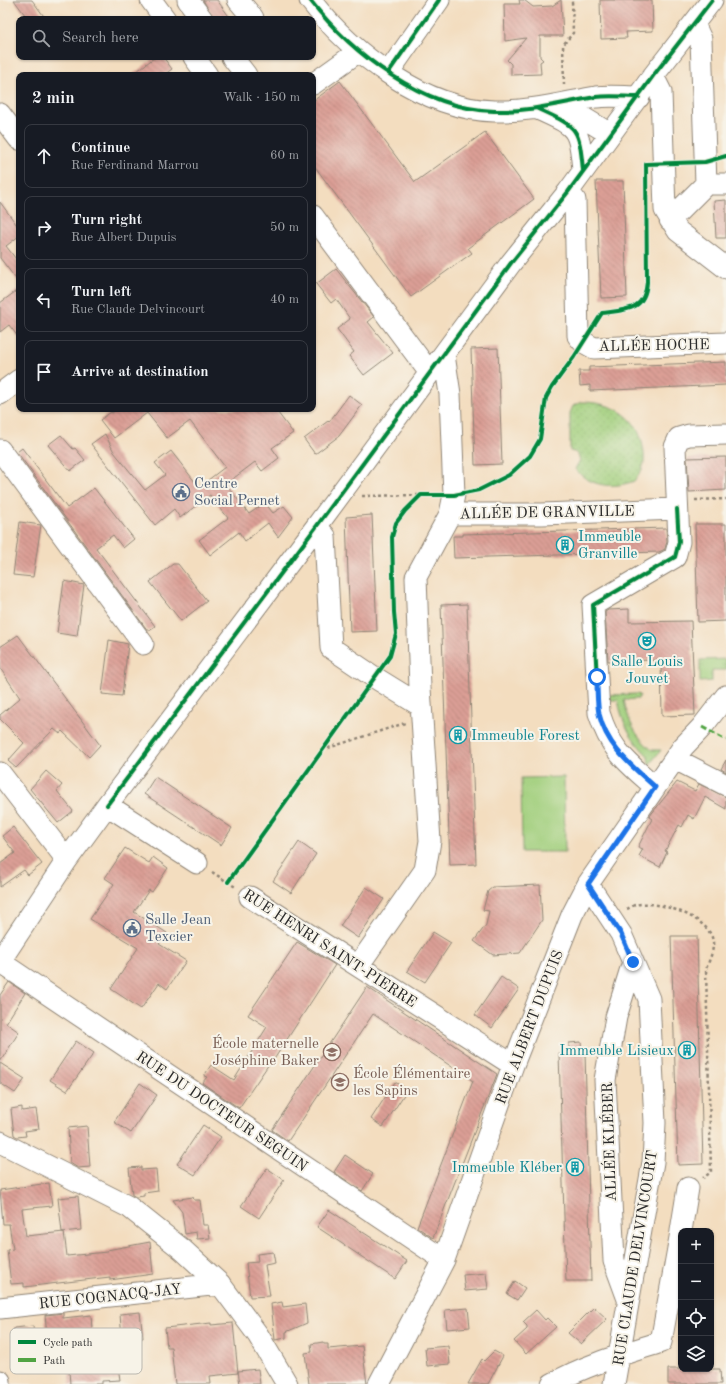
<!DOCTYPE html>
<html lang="en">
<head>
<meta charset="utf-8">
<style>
  body { margin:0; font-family:"Old Standard TT",serif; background:#20242c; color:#f1f3f6 }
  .controls { position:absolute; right:12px; bottom:12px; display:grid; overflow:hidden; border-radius:8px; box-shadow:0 1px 3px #0004 }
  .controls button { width:36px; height:36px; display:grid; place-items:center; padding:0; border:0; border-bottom:1px solid #363941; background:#171b24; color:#f1f3f6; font:20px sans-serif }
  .stop { position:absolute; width:12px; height:12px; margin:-9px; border:3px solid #1a73e8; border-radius:50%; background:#fff }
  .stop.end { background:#1a73e8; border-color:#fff; box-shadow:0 1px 4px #0008 }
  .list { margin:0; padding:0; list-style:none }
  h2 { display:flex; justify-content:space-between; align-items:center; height:52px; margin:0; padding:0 16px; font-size:17px }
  h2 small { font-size:13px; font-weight:400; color:#9ea1a6 }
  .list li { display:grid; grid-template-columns:26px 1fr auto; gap:12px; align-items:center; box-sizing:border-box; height:64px; margin:0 8px 8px; padding:0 8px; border:1px solid #363941; border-radius:8px }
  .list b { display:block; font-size:15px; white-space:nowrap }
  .list p { margin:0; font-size:13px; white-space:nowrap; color:#9ea1a6 }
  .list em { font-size:13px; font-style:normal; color:#9ea1a6 }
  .icon { flex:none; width:22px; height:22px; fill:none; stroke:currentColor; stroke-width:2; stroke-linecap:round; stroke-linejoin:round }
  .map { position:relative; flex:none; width:726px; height:1384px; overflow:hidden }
  .search { position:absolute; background:#171b24; box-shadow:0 1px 3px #0004; left:16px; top:16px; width:300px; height:44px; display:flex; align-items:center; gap:10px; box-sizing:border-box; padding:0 14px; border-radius:8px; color:#9ea1a6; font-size:15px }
  .panel { position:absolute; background:#171b24; box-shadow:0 1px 3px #0004; left:16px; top:72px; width:300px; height:340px; border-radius:8px }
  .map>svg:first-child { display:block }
  .grass { fill:url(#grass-tufts); stroke:#667d54 }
  .park { fill:url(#park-dots); stroke:#667d54 }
  .pitch { fill:#a1cf7d; stroke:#667d54 }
  .building { fill:url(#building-back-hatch) }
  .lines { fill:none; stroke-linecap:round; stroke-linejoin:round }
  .minor-casing { stroke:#8f8475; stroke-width:23 }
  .path { stroke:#8f8475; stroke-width:2.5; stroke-dasharray:3 3; stroke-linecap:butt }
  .minor { stroke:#fff; stroke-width:21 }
  .quiet { stroke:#51a443; stroke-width:3; stroke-dasharray:6 3; stroke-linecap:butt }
  .cycleway-casing { stroke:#f7f3e8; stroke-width:6 }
  .cycleway { stroke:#00873e; stroke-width:4 }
  .route { stroke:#1a73e8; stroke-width:5 }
  .labels { text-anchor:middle; stroke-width:4; stroke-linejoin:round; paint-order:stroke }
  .street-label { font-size:15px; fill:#2b2b2b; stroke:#f7f3e8 }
  .service-label { font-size:15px; fill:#4e5e75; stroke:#f7f3e8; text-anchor:start }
  .culture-label { font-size:15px; fill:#0d838f; stroke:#f7f3e8; text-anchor:start }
  .education-label { font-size:15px; fill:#785e54; stroke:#f7f3e8; text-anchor:end }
  .key { fill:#f7f3e8; stroke:#bab7af; stroke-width:1 }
  .key-label { font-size:11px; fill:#2b2b2b }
</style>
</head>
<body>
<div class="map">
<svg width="726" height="1384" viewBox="0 0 726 1384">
  <defs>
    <pattern id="grass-tufts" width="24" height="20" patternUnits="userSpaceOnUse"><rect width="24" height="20" fill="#a1cf7d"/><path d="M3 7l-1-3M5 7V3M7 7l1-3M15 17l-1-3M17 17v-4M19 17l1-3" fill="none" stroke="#8bb26c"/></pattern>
    <pattern id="park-dots" width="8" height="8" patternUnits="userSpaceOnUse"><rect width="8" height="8" fill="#a1cf7d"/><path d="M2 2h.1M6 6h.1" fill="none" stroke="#8bb26c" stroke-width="1.8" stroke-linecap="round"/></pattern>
    <pattern id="building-back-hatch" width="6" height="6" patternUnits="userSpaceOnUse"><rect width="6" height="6" fill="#db9f95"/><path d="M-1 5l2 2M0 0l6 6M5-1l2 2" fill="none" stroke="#b2827a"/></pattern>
  </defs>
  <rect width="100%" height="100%" fill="#f7f3e8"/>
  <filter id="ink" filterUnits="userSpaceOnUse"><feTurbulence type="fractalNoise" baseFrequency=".025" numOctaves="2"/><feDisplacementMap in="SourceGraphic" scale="8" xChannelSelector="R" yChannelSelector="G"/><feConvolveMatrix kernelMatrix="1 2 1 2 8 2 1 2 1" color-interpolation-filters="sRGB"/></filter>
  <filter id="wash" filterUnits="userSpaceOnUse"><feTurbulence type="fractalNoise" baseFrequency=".012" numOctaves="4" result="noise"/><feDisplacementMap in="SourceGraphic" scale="16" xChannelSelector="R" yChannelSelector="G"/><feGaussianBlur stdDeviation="0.9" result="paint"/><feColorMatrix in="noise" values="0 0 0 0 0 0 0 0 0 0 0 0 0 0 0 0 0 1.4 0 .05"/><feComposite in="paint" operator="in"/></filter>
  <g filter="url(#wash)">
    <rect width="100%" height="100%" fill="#f3ddbf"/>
    <path class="grass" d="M 726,659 L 726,670 L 712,670 L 712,681 L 700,682 L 700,660 Z
      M 637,694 L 640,695 L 638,699 L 624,700 C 628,721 635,736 652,750 L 661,750 L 649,765 L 648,756 C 632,740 622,724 618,700 L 608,700 L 608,695 Z"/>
    <path class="park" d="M 581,402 C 612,402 638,415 643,447 C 646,462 644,470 634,481 C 614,489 590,487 575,469 L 580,460 L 577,453 L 570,451 L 570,413 L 573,406 Z"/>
    <path class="pitch" d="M 564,777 L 565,852 L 522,852 L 521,778 Z"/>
    <g id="blocks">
      <path class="building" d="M 14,0 L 32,0 L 46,19 L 28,19 Z
        M 203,0 L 217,0 L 231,19 L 214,19 Z
        M 519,0 L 524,0 L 533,7 L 552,6 L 561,0 L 563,36 L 540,36 L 540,57 L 543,60 L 540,62 L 541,74 L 511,75 L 511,64 L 507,60 L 526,38 L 505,41 L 504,4 L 520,4 Z
        M 600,0 L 652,0 L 653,31 L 626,32 L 627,38 L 601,39 Z
        M 155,57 L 163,57 L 172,69 L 164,75 L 132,75 Z
        M 340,81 L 415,182 L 485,132 L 534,199 L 468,248 L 472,253 L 411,297 L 313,164 L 313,101 Z
        M 596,181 L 623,181 L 627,297 L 601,298 Z
        M 726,200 L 726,238 L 716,238 L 714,201 Z
        M 0,202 L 19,228 L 19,236 L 6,246 L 19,263 L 19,283 L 0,258 Z
        M 336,269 L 374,317 L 368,322 L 393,353 L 364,375 L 349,356 L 354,352 L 337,329 L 350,319 L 336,299 L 331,303 L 316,284 Z
        M 19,289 L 19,338 L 9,325 L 0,332 L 0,303 Z
        M 498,348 L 502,464 L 475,465 L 471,349 Z
        M 726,362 L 726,385 L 590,391 L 590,385 L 580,386 L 579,371 L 589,371 L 589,367 Z
        M 349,395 L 362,405 L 339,436 L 315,454 L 304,439 L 328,421 L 329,422 Z
        M 118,409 L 275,409 L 293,433 L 272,448 L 279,458 L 262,471 L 255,462 L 226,484 L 249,514 L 265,503 L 273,513 L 284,506 L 293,517 L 278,537 L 268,523 L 245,541 L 239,532 L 210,555 L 199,540 L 228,518 L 210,495 L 180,518 L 174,509 L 155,525 L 91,444 L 105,434 L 114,452 L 145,490 L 165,475 L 155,463 L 171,451 L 199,487 L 225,467 L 190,421 L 167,438 L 147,413 L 114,438 L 100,420 L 111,412 L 112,413 Z
        M 61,435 L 73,449 L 75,448 L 85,460 L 70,471 L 48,445 Z
        M 22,448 L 67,508 L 94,488 L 134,539 L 123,548 L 113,535 L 96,548 L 155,626 L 148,631 L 17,452 Z
        M 726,457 L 726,490 L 689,492 L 687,458 Z
        M 372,515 L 377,631 L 350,632 L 346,517 Z
        M 20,522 L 41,525 L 33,577 L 13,575 Z
        M 695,524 L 726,524 L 726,621 L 698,622 Z
        M 666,528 L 667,541 L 665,549 L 659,552 L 454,558 L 453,536 L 463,536 L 463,534 Z
        M 173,564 L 178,564 L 207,601 L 181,621 L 150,582 Z
        M 64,581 L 84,585 L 77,636 L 57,633 Z
        M 467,604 L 476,864 L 450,865 L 441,605 Z
        M 629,609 L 629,622 L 691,621 L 695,715 L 662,716 L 661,660 L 608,661 L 605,612 L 608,610 Z
        M 18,635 L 100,745 L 89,757 L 62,731 L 60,734 L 54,729 L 16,768 L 8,761 L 24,743 L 0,719 L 0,715 L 20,698 L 0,668 L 0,647 Z
        M 109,640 L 128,644 L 122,696 L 102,694 Z
        M 726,760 L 726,772 L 721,769 Z
        M 46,771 L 62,785 L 57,791 L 73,811 L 58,823 L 30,789 Z
        M 155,777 L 232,828 L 221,845 L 144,794 Z
        M 677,782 L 695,791 L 699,784 L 726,797 L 726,809 L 705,797 L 694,819 L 688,815 L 682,827 L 679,825 L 665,851 L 667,852 L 660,867 L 639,856 L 643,849 L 638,847 L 652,819 L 649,817 Z
        M 13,827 L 42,864 L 28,875 L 24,870 L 0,887 L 0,864 L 15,853 L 2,836 Z
        M 299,842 L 316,854 L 291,893 L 273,881 Z
        M 125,848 L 149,863 L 153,857 L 168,868 L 152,892 L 149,890 L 134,912 L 167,933 L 159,944 L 186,961 L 167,989 L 159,983 L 141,1009 L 111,989 L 138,948 L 90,919 L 114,884 L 105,878 Z
        M 540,885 L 542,920 L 520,953 L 493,955 L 474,941 L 486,925 L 489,911 L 483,910 L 488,891 L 493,887 Z
        M 366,887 L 384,899 L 358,938 L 340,926 Z
        M 433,932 L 451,943 L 425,982 L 407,971 Z
        M 671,936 L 697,936 L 703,1164 L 678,1165 Z
        M 297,942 L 335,965 L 273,1061 L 271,1061 L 239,1108 L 202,1083 L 207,1077 L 204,1076 L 211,1065 L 234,1080 L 267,1027 L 248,1015 Z
        M 501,977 L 519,989 L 492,1028 L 475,1015 Z
        M 9,982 L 25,993 L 6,1023 L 19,1032 L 0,1062 L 0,995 Z
        M 367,987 L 497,1074 L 433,1238 L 417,1227 L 473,1081 L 373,1014 L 288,1141 L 272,1130 Z
        M 76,1041 L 94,1053 L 67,1091 L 50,1080 Z
        M 581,1042 L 582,1052 L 585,1052 L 591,1281 L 566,1281 L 559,1053 L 569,1053 L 569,1043 Z
        M 0,1063 L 25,1079 L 15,1093 L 0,1083 Z
        M 395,1082 L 407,1090 L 383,1127 L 371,1119 Z
        M 140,1083 L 157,1095 L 131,1133 L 114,1122 Z
        M 22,1107 L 22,1111 L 36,1109 L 39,1129 L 25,1131 L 26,1136 L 17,1137 L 14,1135 L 11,1109 Z
        M 203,1125 L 221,1137 L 195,1175 L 177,1164 Z
        M 87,1126 L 90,1167 L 78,1168 L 70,1163 L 68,1128 Z
        M 345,1155 L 373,1174 L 362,1191 L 334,1172 Z
        M 141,1167 L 141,1170 L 156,1169 L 158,1191 L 144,1193 L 144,1196 L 136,1197 L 132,1195 L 129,1168 Z
        M 267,1168 L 284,1180 L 259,1218 L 241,1206 Z
        M 49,1183 L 52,1206 L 22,1209 L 26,1236 L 64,1232 L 67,1256 L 107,1252 L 107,1250 L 150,1242 L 153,1274 L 110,1280 L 110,1277 L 24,1287 L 24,1283 L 11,1284 L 7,1250 L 13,1249 L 9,1224 L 3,1224 L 0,1190 Z
        M 78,1196 L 81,1230 L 62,1232 L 58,1198 Z
        M 193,1197 L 194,1200 L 200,1200 L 203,1225 L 208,1225 L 210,1238 L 197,1239 L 196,1232 L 185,1234 L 182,1212 L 173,1200 Z
        M 329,1210 L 407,1261 L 395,1279 L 317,1227 Z
        M 273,1252 L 275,1263 L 265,1265 L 270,1296 L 250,1297 L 246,1263 L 258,1262 L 257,1254 Z
        M 486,1273 L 488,1289 L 465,1291 L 463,1275 Z
        M 515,1281 L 525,1288 L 517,1300 L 507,1294 Z
        M 282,1302 L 283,1307 L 305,1304 L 307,1323 L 286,1332 L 286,1338 L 275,1340 L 271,1304 Z
        M 594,1307 L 607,1319 L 581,1344 L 568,1333 Z
        M 468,1308 L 470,1327 L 447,1329 L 445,1310 Z
        M 536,1310 L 545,1320 L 547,1318 L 556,1327 L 526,1354 L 514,1341 L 527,1329 L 527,1326 L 523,1322 Z
        M 140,1312 L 143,1338 L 122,1340 L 120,1314 Z
        M 63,1313 L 63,1318 L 91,1315 L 93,1343 L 97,1342 L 98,1355 L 116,1353 L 120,1380 L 102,1381 L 102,1384 L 70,1384 L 69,1371 L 72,1371 L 67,1334 L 47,1336 L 45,1315 Z
        M 211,1323 L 211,1325 L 233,1323 L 238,1373 L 210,1376 L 211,1384 L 175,1384 L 171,1347 L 167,1347 L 165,1328 Z
        M 33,1326 L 36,1360 L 18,1362 L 14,1328 Z
        M 323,1342 L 324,1344 L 328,1344 L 328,1349 L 362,1346 L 367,1384 L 309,1384 L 305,1353 L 312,1352 L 311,1344 Z
        M 448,1346 L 450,1364 L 427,1366 L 425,1348 Z
        M 494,1351 L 503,1356 L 488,1384 L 468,1384 L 482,1359 L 484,1361 Z
        M 258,1369 L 260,1384 L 240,1384 L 238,1371 Z
        M 668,1369 L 720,1369 L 721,1384 L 668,1384 Z"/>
    </g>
  </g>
  <g filter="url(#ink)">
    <use href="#blocks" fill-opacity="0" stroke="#8f8475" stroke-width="1"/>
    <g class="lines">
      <defs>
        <path id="minor" d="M 151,0 L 165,19
          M 188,0 L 202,19
          M 238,0 L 253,18
          M 310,0 C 352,54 423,109 494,111 C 529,112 562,103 596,97 C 610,95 625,97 639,97
          M 694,24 L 701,39 L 706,184
          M 194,57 L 207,75
          M 232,57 L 246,75
          M 388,73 L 439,0
          M 653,76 L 661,92 L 665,210 L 678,231 L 726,268
          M 313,84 L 359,51
          M 538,109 C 577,127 579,126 583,170
          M 554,110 L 574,112 L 610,134
          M 0,114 L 19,139
          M 568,192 L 575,200 L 578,336 L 583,342 L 594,348 L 726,343
          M 313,216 L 430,373
          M 670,220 L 706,184 L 726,184
          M 444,355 L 450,394 L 454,495 L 450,514
          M 0,394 L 19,380
          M 0,450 L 143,644
          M 316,527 L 325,536 L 331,648 L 374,677 L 421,706
          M 675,759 L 726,785
          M 0,773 L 67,860
          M 655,787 C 626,761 611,751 599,713 L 593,605 L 675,557 L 679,542 L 675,447 L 679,438 L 689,435 L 726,434
          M 107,805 L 197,863
          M 588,884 L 621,934 L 649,999 L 655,1123 L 653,1162 L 614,1384
          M 250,897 L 513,1065
          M 0,961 L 67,860 L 107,805 L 316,527 L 511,263 L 568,192 L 653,76 L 712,0
          M 0,962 L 444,1260
          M 358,966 L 425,870 L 430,841 L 420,688 L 416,577 L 450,514 L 542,514 L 677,509
          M 0,1142 L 129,1207 L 183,1250 L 220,1284 L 258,1335 L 287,1384
          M 681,1231 L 688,1188
          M 628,1299 L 614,1261 L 605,1080 L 616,1017 L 633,962
          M 0,1308 L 220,1284
          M 0,1381 L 0,1384
          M 379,1384 L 444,1260 L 513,1065 L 572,915 L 588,884 L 683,747 L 702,727 L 726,696
          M 552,1384 C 585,1365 624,1354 661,1342 L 681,1232"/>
      </defs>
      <use href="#minor" class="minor-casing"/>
      <path class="path" d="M 564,85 L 563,45 L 573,33 L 572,0
        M 362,496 L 421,495
        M 695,500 L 726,499
        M 322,750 L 405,723
        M 212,872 L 237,888
        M 627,909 C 629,908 632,906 635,905 C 656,899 711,917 713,942 C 714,950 709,961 706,969 L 711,1172 L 703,1178"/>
      <use href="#minor" class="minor"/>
      <path class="quiet" d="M 702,727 L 726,740"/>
      <defs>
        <path id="cycleway" d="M 310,0 C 352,54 423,109 494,111 C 529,112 562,103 596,97 C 610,95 625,97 639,97
          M 388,73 L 439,0
          M 538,109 C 577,127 579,126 583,170
          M 597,680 L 593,605 L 675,557 L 679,542 L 677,509
          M 107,805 L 316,527 L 511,263 L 568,192 L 653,76 L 712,0
          M 228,882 L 390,656 L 396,634 L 394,612 L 392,537 L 396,523 L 405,511 L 421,495 L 454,495 L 479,490 L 509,475 L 530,456 L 540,439 L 546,398 L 552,387 L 574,357 L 602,313 C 626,310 645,311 647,282 L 646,164 L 705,162 L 726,156"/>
      </defs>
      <use href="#cycleway" class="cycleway-casing"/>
      <use href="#cycleway" class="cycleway"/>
    </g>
  </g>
  <g class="lines" filter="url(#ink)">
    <path class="route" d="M 597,677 C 597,689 597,702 599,714 C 607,747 631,765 655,787 L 588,884 L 621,934 L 633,962"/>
  </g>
  <defs>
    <symbol id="civic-ring" viewBox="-11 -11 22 22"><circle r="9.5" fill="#f7f3e8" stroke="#5c6f8a" stroke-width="1.5"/><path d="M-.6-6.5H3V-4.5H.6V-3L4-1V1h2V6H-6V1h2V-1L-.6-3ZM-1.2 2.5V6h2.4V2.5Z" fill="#5c6f8a"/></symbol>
    <symbol id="building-ring" viewBox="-11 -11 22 22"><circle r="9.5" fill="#f7f3e8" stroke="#0f9aa8" stroke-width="1.5"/><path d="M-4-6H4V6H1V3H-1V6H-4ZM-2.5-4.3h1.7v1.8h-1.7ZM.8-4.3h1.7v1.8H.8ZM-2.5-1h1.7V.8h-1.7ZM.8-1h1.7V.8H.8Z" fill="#0f9aa8"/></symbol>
    <symbol id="theatre-ring" viewBox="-11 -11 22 22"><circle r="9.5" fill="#f7f3e8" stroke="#0f9aa8" stroke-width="1.5"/><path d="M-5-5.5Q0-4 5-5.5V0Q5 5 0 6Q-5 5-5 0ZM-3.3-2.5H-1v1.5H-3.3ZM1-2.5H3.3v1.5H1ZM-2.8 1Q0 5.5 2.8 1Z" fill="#0f9aa8"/></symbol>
    <symbol id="school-ring" viewBox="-11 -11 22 22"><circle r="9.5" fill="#f7f3e8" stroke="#8d6e63" stroke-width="1.5"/><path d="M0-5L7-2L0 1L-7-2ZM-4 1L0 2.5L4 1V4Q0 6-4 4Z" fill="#8d6e63"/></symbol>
  </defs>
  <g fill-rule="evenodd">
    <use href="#civic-ring" x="171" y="482" width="20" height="20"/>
    <use href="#building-ring" x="555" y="535" width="20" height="20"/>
    <use href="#theatre-ring" x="637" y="631" width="20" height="20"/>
    <use href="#building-ring" x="448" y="725" width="20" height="20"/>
    <use href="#civic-ring" x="122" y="918" width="20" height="20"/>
    <use href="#building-ring" x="677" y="1040" width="20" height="20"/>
    <use href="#school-ring" x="322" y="1042" width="20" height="20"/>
    <use href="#school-ring" x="330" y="1072" width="20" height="20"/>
    <use href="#building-ring" x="565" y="1157" width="20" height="20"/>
  </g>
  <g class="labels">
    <g class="street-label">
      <text transform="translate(654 345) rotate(-1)" y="5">ALLÉE HOCHE</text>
      <text transform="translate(547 512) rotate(-1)" y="5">ALLÉE DE GRANVILLE</text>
      <text transform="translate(330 948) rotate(33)" y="5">RUE HENRI SAINT-PIERRE</text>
      <text transform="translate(529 1027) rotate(-69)" y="5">RUE ALBERT DUPUIS</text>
      <text transform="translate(222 1111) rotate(34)" y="5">RUE DU DOCTEUR SEGUIN</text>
      <text transform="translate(609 1142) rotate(-92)" y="5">ALLÉE KLÉBER</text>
      <text transform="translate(635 1258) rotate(-81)" y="5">RUE CLAUDE DELVINCOURT</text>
      <text transform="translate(110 1296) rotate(-6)" y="5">RUE COGNACQ-JAY</text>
    </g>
    <g class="service-label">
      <text x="194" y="488">Centre<tspan x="194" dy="17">Social Pernet</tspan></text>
      <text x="145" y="924">Salle Jean<tspan x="145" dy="17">Texcier</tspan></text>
    </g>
    <g class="culture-label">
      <text x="578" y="541">Immeuble<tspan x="578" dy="17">Granville</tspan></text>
      <text x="647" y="666" text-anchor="middle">Salle Louis<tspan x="647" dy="17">Jouvet</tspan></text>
      <text x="471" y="740">Immeuble Forest</text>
      <text x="674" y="1055" text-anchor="end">Immeuble Lisieux</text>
      <text x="562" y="1172" text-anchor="end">Immeuble Kléber</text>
    </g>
    <g class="education-label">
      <text x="319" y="1048">École maternelle<tspan x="319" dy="17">Joséphine Baker</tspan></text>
      <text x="353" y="1078" text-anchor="start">École Élémentaire<tspan x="353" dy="17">les Sapins</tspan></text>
    </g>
  </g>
  <rect x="10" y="1328" width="132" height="46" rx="6" class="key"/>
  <rect x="18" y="1340" width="18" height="4" fill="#00873e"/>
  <rect x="18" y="1358" width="18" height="4" fill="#51a443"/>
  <g class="key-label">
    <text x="43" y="1346">Cycle path</text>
    <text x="43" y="1364">Path</text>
  </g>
</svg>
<div class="controls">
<button>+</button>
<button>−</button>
<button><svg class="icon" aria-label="locate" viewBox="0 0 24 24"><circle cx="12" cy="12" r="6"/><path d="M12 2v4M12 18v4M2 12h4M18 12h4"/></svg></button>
<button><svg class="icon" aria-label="layers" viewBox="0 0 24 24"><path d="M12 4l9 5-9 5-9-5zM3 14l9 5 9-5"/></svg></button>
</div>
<div class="stop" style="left:597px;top:677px"></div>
<div class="stop end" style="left:633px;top:962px"></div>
<div class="search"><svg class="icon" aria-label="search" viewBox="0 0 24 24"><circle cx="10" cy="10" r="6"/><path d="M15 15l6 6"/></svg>Search here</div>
<section class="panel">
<h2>2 min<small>Walk · 150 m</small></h2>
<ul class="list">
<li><svg class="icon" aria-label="ahead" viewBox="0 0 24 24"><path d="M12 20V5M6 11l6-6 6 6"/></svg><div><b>Continue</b><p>Rue Ferdinand Marrou</p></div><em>60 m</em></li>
<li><svg class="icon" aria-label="right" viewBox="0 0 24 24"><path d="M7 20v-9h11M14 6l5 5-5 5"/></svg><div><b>Turn right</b><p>Rue Albert Dupuis</p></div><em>50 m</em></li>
<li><svg class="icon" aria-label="left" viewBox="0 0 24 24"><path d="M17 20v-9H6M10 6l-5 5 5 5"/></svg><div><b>Turn left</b><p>Rue Claude Delvincourt</p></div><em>40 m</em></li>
<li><svg class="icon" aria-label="arrive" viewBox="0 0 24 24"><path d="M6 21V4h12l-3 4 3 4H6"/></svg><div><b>Arrive at destination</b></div></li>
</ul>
</section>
</div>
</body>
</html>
